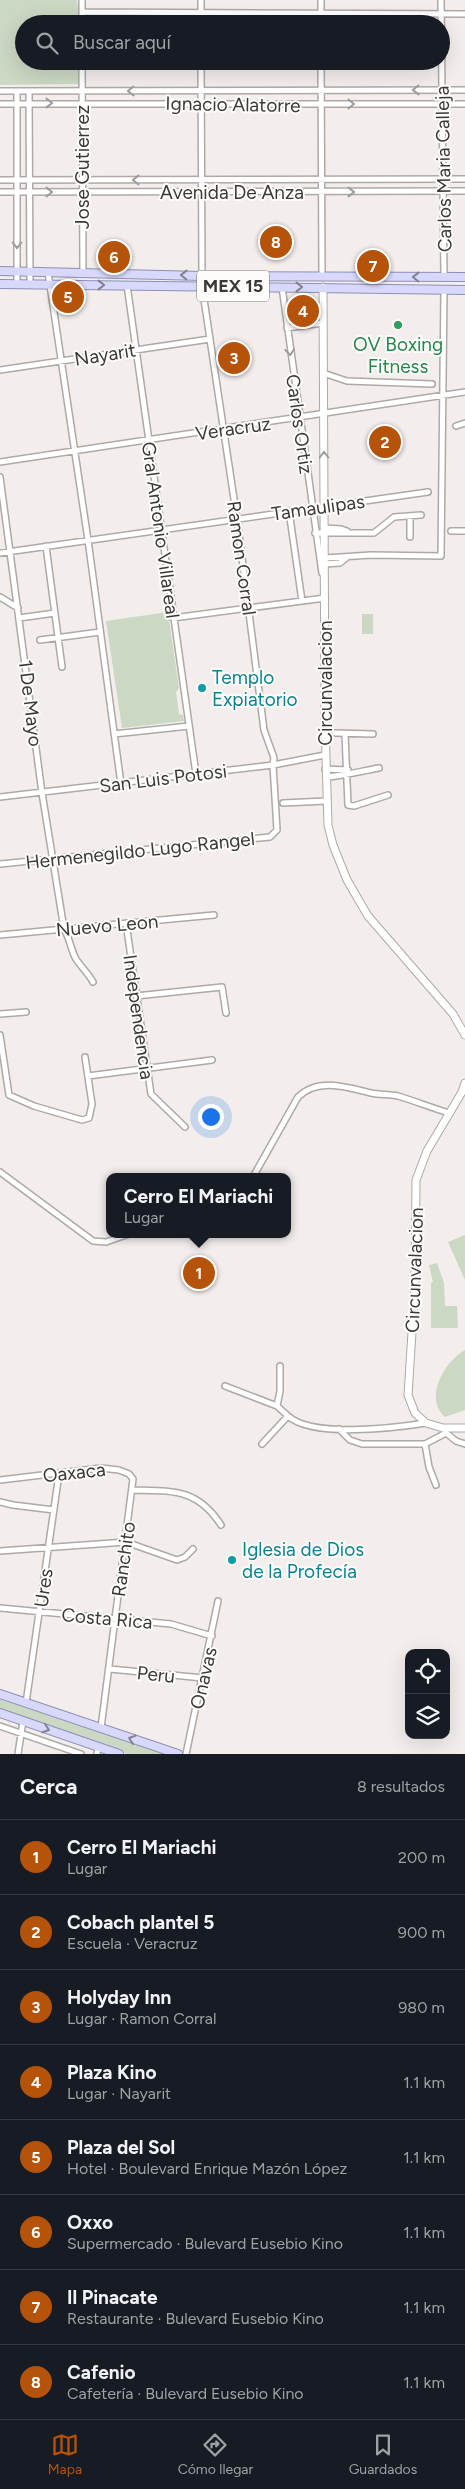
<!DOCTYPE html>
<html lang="es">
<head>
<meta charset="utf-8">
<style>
  body { margin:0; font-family:Figtree,sans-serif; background:#20242c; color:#f1f3f6 }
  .controls { position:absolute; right:15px; bottom:15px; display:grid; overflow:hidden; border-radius:10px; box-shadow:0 5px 20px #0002 }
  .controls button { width:45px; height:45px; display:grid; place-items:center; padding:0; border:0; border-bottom:1px solid #363941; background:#171b24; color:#f1f3f6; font:25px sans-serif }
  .you { position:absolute; left:210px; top:1116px; width:18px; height:18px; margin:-12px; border:4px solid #fff; border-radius:50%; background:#1a73e8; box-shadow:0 0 0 8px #1a73e833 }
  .badge { display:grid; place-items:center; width:32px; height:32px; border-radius:50%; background:#b45309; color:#fff; font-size:16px; font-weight:700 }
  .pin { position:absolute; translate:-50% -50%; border:2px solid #fff; box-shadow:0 1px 5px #0006 }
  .popup { position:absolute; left:106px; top:1173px; width:185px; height:65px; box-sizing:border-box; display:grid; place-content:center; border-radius:10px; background:#171b24; filter:drop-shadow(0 1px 4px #0005); font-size:16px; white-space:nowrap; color:#9ea1a6 }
  .popup b { font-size:19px; color:#f1f3f6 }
  .popup::after { content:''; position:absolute; left:50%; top:100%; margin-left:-10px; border:10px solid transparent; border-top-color:#171b24 }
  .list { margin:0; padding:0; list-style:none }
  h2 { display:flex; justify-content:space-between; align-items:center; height:65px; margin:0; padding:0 20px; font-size:21px }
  h2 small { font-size:16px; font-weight:400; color:#9ea1a6 }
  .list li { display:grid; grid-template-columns:32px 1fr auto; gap:15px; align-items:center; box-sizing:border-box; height:75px; padding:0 20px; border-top:1px solid #363941 }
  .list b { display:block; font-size:19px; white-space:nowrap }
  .list p { margin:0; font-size:16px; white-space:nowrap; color:#9ea1a6 }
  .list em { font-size:16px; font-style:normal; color:#9ea1a6 }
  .icon { flex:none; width:28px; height:28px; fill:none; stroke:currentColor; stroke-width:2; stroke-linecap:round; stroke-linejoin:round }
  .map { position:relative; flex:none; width:465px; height:1754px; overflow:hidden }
  .search { position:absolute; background:#171b24; box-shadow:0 5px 20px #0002; left:15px; right:15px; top:15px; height:55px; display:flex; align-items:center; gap:12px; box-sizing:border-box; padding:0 18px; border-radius:28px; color:#9ea1a6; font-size:19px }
  .sheet { height:665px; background:#171b24 }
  nav { display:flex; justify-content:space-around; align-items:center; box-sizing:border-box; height:70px; border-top:1px solid #363941; background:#171b24; font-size:14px; color:#9ea1a6 }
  nav a { display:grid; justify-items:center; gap:2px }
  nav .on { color:#b45309 }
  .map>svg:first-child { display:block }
  .green { fill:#cbd8c3 }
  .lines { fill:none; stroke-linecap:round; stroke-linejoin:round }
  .street-casing { stroke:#aea9a7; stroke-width:8 }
  .secondary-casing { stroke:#aea9a7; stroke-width:9 }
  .primary-casing { stroke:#8f8fb5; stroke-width:10 }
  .street { stroke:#fff; stroke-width:5 }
  .secondary { stroke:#fff; stroke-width:7 }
  .primary { stroke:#d7d8fb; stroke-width:8 }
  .oneway { stroke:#9d9c9c }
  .oneway2 { stroke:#818190 }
  .leisure-dot { fill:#2e9e5b; stroke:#fefcfb; stroke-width:2 }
  .culture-dot { fill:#0f9aa8; stroke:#fefcfb; stroke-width:2 }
  .labels { text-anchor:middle; stroke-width:4; stroke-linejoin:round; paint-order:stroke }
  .shield { fill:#fefcfb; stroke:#767472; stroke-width:1 }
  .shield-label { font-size:18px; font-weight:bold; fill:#3b3938 }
  .street-label { font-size:19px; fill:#3b3938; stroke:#fefcfb }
  .leisure-label { font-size:19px; fill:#27864d; stroke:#fefcfb }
  .culture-label { font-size:19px; fill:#0d838f; stroke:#fefcfb; text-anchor:start }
</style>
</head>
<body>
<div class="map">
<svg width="465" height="1754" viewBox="0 0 465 1754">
  <rect width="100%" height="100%" fill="#f3eeec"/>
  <path class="green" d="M 0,0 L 77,0 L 79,24 L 24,24 L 24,61 L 79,61 L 79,84 L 0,85 Z
    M 168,612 L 179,688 L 176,692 L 179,714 L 183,715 L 184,721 L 122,728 L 106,621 Z
    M 362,614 L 373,614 L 373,634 L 362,634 Z
    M 465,1235 L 465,1280 L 448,1242 Z
    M 437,1263 L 444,1283 L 445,1306 L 457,1306 L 458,1328 L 431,1328 L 431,1283 L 433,1282 L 429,1265 Z
    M 465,1350 L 465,1410 L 445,1417 C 423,1398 445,1361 465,1350 Z
    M 0,1698 L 164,1754 L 128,1754 L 0,1711 Z"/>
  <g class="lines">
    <defs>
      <path id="street" d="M 82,0 L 82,24
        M 201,0 L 201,24
        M 441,0 L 444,277
        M 82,12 L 465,14
        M 321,24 L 321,0
        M 82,61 L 83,273
        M 201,61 L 202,276
        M 321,61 L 322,276
        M 0,91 L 465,90
        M 29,91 L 30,284
        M 0,104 L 465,104
        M 0,180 L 465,179
        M 0,192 L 465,191
        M 48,272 L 88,540 L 121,784
        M 17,284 L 17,91
        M 127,285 L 196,774
        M 282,287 L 322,573
        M 287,328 L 323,323
        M 0,370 L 210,339
        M 323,373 L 347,381 L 432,384
        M 456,426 L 465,423
        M 0,462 L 465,392
        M 0,477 L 42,793 L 64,929 C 70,939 71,950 76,959 C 81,967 88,973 93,982
        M 289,511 L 302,601
        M 410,516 L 410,537
        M 325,528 L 341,529 L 347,531
        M 451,531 L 465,531
        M 315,533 L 374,533 L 394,517 L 421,515
        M 46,546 L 62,667
        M 0,553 L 428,492
        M 325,558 L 371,555 L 441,556 L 444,290
        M 325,564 L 340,563 L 346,558
        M 0,597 L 18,608
        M 19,618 L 55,613
        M 173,618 L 325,598
        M 40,640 L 100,632
        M 335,733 L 373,734
        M 114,734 L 189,726
        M 345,734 L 348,805 L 354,806 L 388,795
        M 325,769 L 348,770
        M 326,777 C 344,776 361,771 379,768
        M 0,797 L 273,765 L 325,755
        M 283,803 L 326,801
        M 0,864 L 270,837 L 277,830 L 273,765 L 274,758 L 264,730 L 237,519 L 202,286
        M 126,923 L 151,1094 L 185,1127
        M 0,935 L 214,915
        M 136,996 L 222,987 L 226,1013
        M 0,1014 L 26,1012
        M 0,1035 L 9,1095 L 34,1106 L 82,1120 L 89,1118 L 92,1104 L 85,1057
        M 88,1076 L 212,1060
        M 0,1172 L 93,1241 L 106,1242 L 129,1234
        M 253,1177 L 298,1097 C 318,1077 347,1087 371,1093 C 380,1095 389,1094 398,1096 C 415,1101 432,1108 449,1113
        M 225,1386 L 277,1406 L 288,1416
        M 277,1406 L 280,1391 L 280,1366
        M 339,1429 L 350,1440 L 362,1444 L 425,1444 L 446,1433
        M 445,1432 L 456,1441 L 465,1444
        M 262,1444 L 288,1416 C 312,1438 394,1428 426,1423
        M 425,1444 L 429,1467 L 436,1485
        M 0,1480 L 101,1468 L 119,1470 L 129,1474 L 133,1479 L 101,1728
        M 133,1490 C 172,1491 197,1488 221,1525
        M 0,1502 L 13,1505 L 54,1510
        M 0,1551 L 126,1542 L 177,1560 L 185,1557 L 193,1549
        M 0,1608 L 171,1624 L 212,1636
        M 110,1669 L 203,1678
        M 26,1703 L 59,1474
        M 0,1726 L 81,1754
        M 18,1754 L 23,1721
        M 97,1754 L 98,1747
        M 186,1754 L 218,1601"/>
      <path id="secondary" d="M 323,287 L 325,724 L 328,825 L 333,845 L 347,880 L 368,916 L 453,1014 L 465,1035
        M 465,1083 L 462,1092 L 427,1151 L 416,1180 L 415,1285 L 408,1395 L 415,1413 L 426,1423 L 443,1428 L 465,1428"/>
      <path id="primary" d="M 0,271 L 202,276 L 465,277
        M 0,284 L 465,290
        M 0,1694 L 178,1754
        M 0,1713 L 119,1754"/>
    </defs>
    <use href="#street" class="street-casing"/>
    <use href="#secondary" class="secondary-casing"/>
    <use href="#primary" class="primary-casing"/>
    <use href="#street" class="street"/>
    <use href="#secondary" class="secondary"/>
    <use href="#primary" class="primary"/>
  </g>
  <defs><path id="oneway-chevron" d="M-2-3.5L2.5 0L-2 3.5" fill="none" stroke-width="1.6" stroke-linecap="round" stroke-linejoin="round" transform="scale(1.25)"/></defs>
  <g class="oneway">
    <use href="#oneway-chevron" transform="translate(416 90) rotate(179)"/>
    <use href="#oneway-chevron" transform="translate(131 91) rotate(179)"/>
    <use href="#oneway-chevron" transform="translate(49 103)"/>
    <use href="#oneway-chevron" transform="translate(351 104)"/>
    <use href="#oneway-chevron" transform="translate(136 180) rotate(-180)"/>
    <use href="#oneway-chevron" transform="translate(49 192)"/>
    <use href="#oneway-chevron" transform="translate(351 192)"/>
    <use href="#oneway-chevron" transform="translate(17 245) rotate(90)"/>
    <use href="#oneway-chevron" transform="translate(290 352) rotate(83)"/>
    <use href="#oneway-chevron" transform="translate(324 455) rotate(-90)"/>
  </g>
  <g class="oneway2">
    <use href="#oneway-chevron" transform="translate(184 275) rotate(-179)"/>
    <use href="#oneway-chevron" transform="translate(416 277) rotate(-179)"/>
    <use href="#oneway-chevron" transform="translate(101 285)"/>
    <use href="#oneway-chevron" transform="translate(299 287)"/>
    <use href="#oneway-chevron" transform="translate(46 1729) rotate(19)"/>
    <use href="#oneway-chevron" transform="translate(132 1739) rotate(-161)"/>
  </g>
  <circle class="leisure-dot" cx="398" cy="325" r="5"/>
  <g class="culture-dot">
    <circle cx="202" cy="688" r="5"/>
    <circle cx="232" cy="1560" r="5"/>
  </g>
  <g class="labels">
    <rect class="shield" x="197" y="270.5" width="72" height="31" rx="4"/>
    <g class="shield-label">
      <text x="233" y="292">MEX 15</text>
    </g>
    <g class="street-label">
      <text transform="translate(233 104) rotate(1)" y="7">Ignacio Alatorre</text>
      <text transform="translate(82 167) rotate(-90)" y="7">Jose Gutierrez</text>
      <text transform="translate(443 169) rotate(-91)" y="7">Carlos Maria Calleja</text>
      <text x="232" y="199">Avenida De Anza</text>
      <text transform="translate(105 354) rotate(-9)" y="7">Nayarit</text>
      <text transform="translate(300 424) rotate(82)" y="7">Carlos Ortiz</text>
      <text transform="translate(233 428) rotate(-8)" y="7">Veracruz</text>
      <text transform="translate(318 507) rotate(-8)" y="7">Tamaulipas</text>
      <text transform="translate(161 530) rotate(82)" y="7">Gral Antonio Villareal</text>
      <text transform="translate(242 558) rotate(82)" y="7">Ramon Corral</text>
      <text transform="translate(325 683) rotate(-90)" y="7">Circunvalacion</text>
      <text transform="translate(31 703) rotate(83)" y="7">1 De Mayo</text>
      <text transform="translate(163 778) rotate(-7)" y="7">San Luis Potosi</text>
      <text transform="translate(140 850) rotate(-6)" y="7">Hermenegildo Lugo Rangel</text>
      <text transform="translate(107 925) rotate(-5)" y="7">Nuevo Leon</text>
      <text transform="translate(139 1017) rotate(82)" y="7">Independencia</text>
      <text transform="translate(414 1270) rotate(-88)" y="7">Circunvalacion</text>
      <text transform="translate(74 1472) rotate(-6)" y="7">Oaxaca</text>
      <text transform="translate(123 1559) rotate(-82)" y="7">Ranchito</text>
      <text transform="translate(43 1588) rotate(-82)" y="7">Ures</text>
      <text transform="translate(107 1618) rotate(5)" y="7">Costa Rica</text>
      <text transform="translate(156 1674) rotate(6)" y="7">Peru</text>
      <text transform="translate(203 1678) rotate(-77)" y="7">Onavas</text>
    </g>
    <g class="leisure-label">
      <text x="398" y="351">OV Boxing<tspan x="398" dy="22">Fitness</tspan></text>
    </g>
    <g class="culture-label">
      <text x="212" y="684">Templo<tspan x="212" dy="22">Expiatorio</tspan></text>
      <text x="242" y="1556">Iglesia de Dios<tspan x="242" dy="22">de la Profecía</tspan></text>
    </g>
  </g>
</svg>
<div class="controls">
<button><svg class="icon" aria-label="locate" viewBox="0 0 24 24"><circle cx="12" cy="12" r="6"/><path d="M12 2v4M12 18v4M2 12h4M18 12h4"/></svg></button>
<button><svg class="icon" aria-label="layers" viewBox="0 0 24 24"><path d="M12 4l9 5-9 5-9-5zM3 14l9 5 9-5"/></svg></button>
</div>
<div class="you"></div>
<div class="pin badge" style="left:199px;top:1273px">1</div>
<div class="popup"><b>Cerro El Mariachi</b>Lugar</div>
<div class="pin badge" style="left:385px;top:442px">2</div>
<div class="pin badge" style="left:234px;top:358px">3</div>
<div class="pin badge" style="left:303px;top:311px">4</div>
<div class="pin badge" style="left:68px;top:297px">5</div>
<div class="pin badge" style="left:114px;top:257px">6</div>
<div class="pin badge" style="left:373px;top:266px">7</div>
<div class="pin badge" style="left:276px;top:242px">8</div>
<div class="search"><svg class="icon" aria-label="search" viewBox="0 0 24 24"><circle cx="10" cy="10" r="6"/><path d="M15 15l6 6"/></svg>Buscar aquí</div>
</div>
<section class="sheet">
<h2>Cerca<small>8 resultados</small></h2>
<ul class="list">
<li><span class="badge">1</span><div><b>Cerro El Mariachi</b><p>Lugar</p></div><em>200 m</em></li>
<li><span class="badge">2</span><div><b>Cobach plantel 5</b><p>Escuela · Veracruz</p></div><em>900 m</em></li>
<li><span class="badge">3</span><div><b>Holyday Inn</b><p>Lugar · Ramon Corral</p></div><em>980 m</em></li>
<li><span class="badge">4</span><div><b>Plaza Kino</b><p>Lugar · Nayarit</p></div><em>1.1 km</em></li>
<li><span class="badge">5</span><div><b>Plaza del Sol</b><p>Hotel · Boulevard Enrique Mazón López</p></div><em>1.1 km</em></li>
<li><span class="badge">6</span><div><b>Oxxo</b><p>Supermercado · Bulevard Eusebio Kino</p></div><em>1.1 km</em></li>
<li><span class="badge">7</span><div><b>Il Pinacate</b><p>Restaurante · Bulevard Eusebio Kino</p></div><em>1.1 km</em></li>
<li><span class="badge">8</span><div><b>Cafenio</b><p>Cafetería · Bulevard Eusebio Kino</p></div><em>1.1 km</em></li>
</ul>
</section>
<nav>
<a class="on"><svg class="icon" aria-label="map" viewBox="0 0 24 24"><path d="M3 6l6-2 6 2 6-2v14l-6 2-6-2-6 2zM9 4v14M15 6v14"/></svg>Mapa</a>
<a><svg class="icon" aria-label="directions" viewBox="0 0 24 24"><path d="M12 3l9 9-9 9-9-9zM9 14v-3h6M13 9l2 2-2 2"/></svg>Cómo llegar</a>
<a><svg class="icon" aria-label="saved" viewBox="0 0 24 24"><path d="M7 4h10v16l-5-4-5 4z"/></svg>Guardados</a>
</nav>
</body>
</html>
